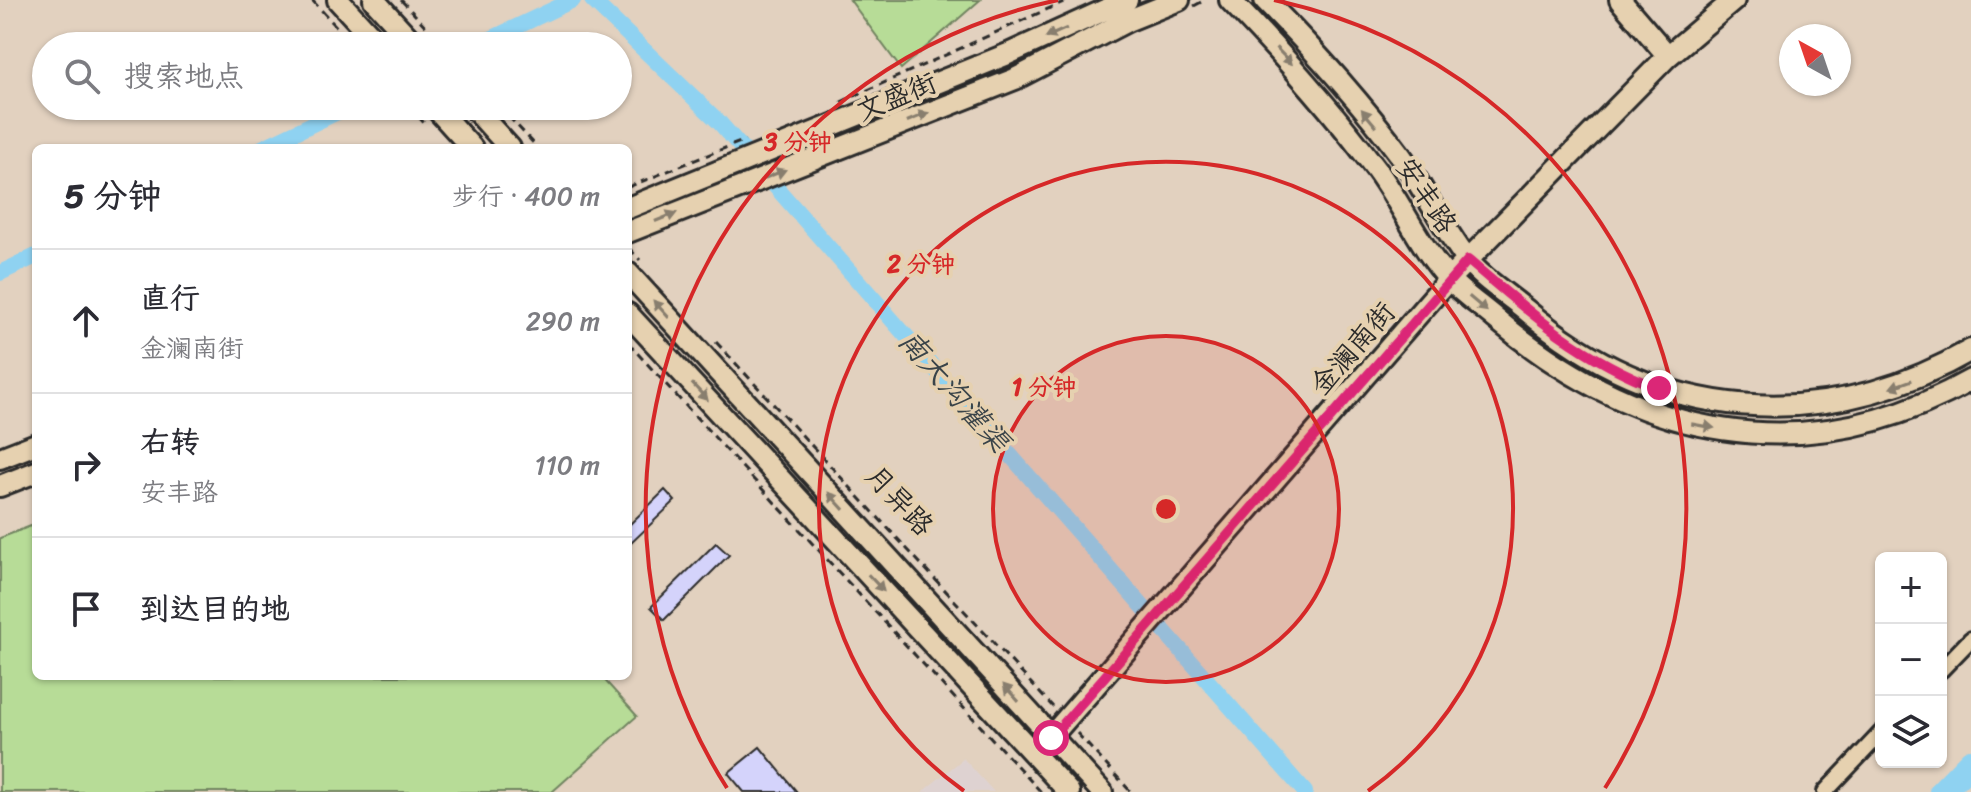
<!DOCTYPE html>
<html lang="zh">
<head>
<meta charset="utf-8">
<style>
  body { margin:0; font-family:Sriracha,"LXGW WenKai TC",sans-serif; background:#f2f2f3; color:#2b2b33 }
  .controls { position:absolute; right:24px; bottom:24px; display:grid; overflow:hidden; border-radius:12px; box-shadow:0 2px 6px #0004 }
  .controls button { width:72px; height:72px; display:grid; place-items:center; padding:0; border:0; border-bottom:2px solid #e1e1e2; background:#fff; color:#2b2b33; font:40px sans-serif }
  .compass { position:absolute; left:1779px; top:24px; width:72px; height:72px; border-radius:50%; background:#fff; box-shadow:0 2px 6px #0004; rotate:320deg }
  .stop { position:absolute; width:24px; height:24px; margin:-18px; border:6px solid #db2777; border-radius:50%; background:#fff }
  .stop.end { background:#db2777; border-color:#fff; box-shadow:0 2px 8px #0008 }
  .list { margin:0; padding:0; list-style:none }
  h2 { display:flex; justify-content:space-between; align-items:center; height:104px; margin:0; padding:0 32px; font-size:34px }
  h2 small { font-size:26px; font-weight:400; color:#7c7c81 }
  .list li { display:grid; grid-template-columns:52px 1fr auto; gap:24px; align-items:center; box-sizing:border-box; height:144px; padding:0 32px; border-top:2px solid #e1e1e2 }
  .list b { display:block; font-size:30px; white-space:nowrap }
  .list p { margin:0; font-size:26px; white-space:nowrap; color:#7c7c81 }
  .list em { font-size:26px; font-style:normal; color:#7c7c81 }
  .icon { flex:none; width:44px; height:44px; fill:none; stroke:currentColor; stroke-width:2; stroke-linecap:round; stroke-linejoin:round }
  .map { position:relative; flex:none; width:1971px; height:792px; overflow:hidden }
  .search { position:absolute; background:#fff; box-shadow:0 2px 6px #0004; left:32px; top:32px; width:600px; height:88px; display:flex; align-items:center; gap:20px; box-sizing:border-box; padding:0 28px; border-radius:44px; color:#7c7c81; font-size:30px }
  .panel { position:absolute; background:#fff; box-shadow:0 2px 6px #0004; left:32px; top:144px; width:600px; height:536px; border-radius:12px }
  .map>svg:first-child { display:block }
  .built { fill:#ded2d1 }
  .green { fill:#b7dc97; stroke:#718461; stroke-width:2 }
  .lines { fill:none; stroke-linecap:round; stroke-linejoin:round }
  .canal { stroke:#8fd2f1; stroke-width:16 }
  .river { stroke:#8fd2f1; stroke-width:26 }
  .building { fill:#d4d3fb; stroke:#2b2b2b; stroke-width:2 }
  .street-casing { stroke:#2b2b2b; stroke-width:20 }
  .secondary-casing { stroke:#2b2b2b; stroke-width:26 }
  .path { stroke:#2b2b2b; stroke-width:3; stroke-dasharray:8 6; stroke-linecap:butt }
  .street { stroke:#e6d1b0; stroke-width:14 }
  .secondary { stroke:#e6d1b0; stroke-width:20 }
  .oneway { fill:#887e6e }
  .route { stroke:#db2777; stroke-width:10 }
  .ring { fill:none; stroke:#d62828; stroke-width:4 }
  .labels { text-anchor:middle; stroke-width:8; stroke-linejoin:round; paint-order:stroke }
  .street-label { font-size:28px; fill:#2b2b2b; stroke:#e6d1b0 }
  .water-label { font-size:30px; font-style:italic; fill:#3a4449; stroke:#e6d1b0 }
  .centre { fill:#d62828; stroke:#e6d1b0; stroke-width:4 }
  .ring-label { font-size:24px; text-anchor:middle; font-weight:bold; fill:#d62828; stroke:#e6d1b0; stroke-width:8; stroke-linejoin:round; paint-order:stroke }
</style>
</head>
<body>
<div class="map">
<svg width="1971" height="792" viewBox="0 0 1971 792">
  <rect width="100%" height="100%" fill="#e2d1bf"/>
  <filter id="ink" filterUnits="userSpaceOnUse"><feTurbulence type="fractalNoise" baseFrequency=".0125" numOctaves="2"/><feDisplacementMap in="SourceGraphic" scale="16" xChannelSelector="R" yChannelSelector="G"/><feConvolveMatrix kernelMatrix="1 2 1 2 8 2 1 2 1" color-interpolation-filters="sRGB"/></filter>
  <g filter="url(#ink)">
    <path class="built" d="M 963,758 L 994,792 L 922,792 L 963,759 Z"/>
    <path class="green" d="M 850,0 L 980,0 L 901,69 Z
      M 36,524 L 36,676 L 601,676 L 637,716 L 552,792 L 0,792 L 0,538 Z"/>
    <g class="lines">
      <path class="canal" d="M 592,0 L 719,122 L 1305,792
        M 476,46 L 573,0
        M 262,148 L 350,106
        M 0,273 L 36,256"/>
      <path class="river" d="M 1942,792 L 1971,762"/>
    </g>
    <path class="building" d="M 665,490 L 675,501 L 628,546 L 628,526 Z
      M 716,543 L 729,555 L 664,620 L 651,607 Z
      M 760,747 L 797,792 L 744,792 L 728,773 Z"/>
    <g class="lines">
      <defs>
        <path id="street" d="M 1941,670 L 1971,639
          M 1825,792 L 1881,733"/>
        <path id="secondary" d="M 338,0 L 380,46
          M 374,0 L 416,46
          M 1230,0 C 1282,54 1331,109 1376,169 C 1402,204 1420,248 1450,280 C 1463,294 1481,306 1496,319 C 1636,438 1805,474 1971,380
          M 1265,0 C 1313,49 1360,101 1401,156 C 1424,189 1442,226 1466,258 C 1481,278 1507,294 1526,310 C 1657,422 1821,436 1971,350
          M 1620,0 L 1668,56
          M 434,106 L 472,148
          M 472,106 L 510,148
          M 628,208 L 1008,54 L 1127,0
          M 628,232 L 1015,79 L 1127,21 L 1179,0
          M 628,273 L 1102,792
          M 628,314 L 1069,792
          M 0,458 L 36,444
          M 0,486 L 36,472
          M 1035,755 L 1449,279 L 1668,56 L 1734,0"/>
      </defs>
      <use href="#street" class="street-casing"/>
      <use href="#secondary" class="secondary-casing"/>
      <path class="path" d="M 312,0 L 354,46
        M 401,0 L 444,46
        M 1194,6 L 1205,0
        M 841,102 L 1068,0
        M 409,106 L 425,124
        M 499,106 L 538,148
        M 628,187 L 745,140
        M 629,248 L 640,260
        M 716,342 L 1053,707
        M 628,343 L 1041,792
        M 1077,733 L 1131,792"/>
      <use href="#street" class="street"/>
      <use href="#secondary" class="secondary"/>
    </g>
    <defs><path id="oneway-solid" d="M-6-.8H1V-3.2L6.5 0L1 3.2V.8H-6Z" transform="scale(2)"/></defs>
    <g class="oneway">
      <use href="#oneway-solid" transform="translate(1056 33) rotate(156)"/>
      <use href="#oneway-solid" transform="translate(1284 56) rotate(46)"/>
      <use href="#oneway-solid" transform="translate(918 117) rotate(-22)"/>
      <use href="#oneway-solid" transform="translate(1369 118) rotate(-130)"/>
      <use href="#oneway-solid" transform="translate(775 174) rotate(-22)"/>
      <use href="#oneway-solid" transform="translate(666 217) rotate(-22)"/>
      <use href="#oneway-solid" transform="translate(1478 304) rotate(40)"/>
      <use href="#oneway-solid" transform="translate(661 309) rotate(-132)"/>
      <use href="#oneway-solid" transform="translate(1901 384) rotate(160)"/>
      <use href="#oneway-solid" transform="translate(700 392) rotate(47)"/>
      <use href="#oneway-solid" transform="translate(1703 426) rotate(10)"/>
      <use href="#oneway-solid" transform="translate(836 501) rotate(-132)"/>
      <use href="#oneway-solid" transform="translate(876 583) rotate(47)"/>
      <use href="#oneway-solid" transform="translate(1011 693) rotate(-132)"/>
    </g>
  </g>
  <g class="lines" filter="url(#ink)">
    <path class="route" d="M 1051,738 L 1468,260 C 1528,312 1583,360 1659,388"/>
  </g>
  <circle cx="1166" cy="509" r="173" fill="#d62828" fill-opacity=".12"/>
  <g class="ring">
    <circle cx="1166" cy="509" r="173"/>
    <path d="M964 791A347 347 0 1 1 1368 791"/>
    <path d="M727 788A520 520 0 0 1 1058 0M1274 0A520 520 0 0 1 1605 788"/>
  </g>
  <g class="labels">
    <g class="street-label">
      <text transform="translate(896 96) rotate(-22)" y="10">文盛街</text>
      <text transform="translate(1427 195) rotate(56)" y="10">安丰路</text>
      <text transform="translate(1352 348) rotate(-49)" y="10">金澜南街</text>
      <text transform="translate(900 500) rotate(47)" y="10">月异路</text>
    </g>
    <g class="water-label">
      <text transform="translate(954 391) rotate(49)" y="10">南大沟灌渠</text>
    </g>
  </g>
  <circle cx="1166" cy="509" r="12" class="centre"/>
  <g class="ring-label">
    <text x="798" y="150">3 分钟</text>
    <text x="921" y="272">2 分钟</text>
    <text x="1044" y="395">1 分钟</text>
  </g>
</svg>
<div class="controls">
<button>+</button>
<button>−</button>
<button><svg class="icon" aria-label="layers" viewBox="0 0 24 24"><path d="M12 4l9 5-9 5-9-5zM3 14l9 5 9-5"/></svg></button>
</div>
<svg class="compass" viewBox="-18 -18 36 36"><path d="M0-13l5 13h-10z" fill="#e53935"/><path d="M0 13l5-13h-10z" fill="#7c7c81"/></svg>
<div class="stop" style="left:1051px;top:738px"></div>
<div class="stop end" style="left:1659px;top:388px"></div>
<div class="search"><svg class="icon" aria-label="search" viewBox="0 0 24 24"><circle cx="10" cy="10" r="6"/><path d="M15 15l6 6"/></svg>搜索地点</div>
<section class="panel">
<h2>5 分钟<small>步行 · 400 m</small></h2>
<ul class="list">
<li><svg class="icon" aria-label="ahead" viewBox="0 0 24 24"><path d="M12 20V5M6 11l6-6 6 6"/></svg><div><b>直行</b><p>金澜南街</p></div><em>290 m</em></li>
<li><svg class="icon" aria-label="right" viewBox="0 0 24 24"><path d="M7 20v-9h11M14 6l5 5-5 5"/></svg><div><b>右转</b><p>安丰路</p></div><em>110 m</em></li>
<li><svg class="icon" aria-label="arrive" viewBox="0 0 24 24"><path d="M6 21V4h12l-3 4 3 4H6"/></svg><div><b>到达目的地</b></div></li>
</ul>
</section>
</div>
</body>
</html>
